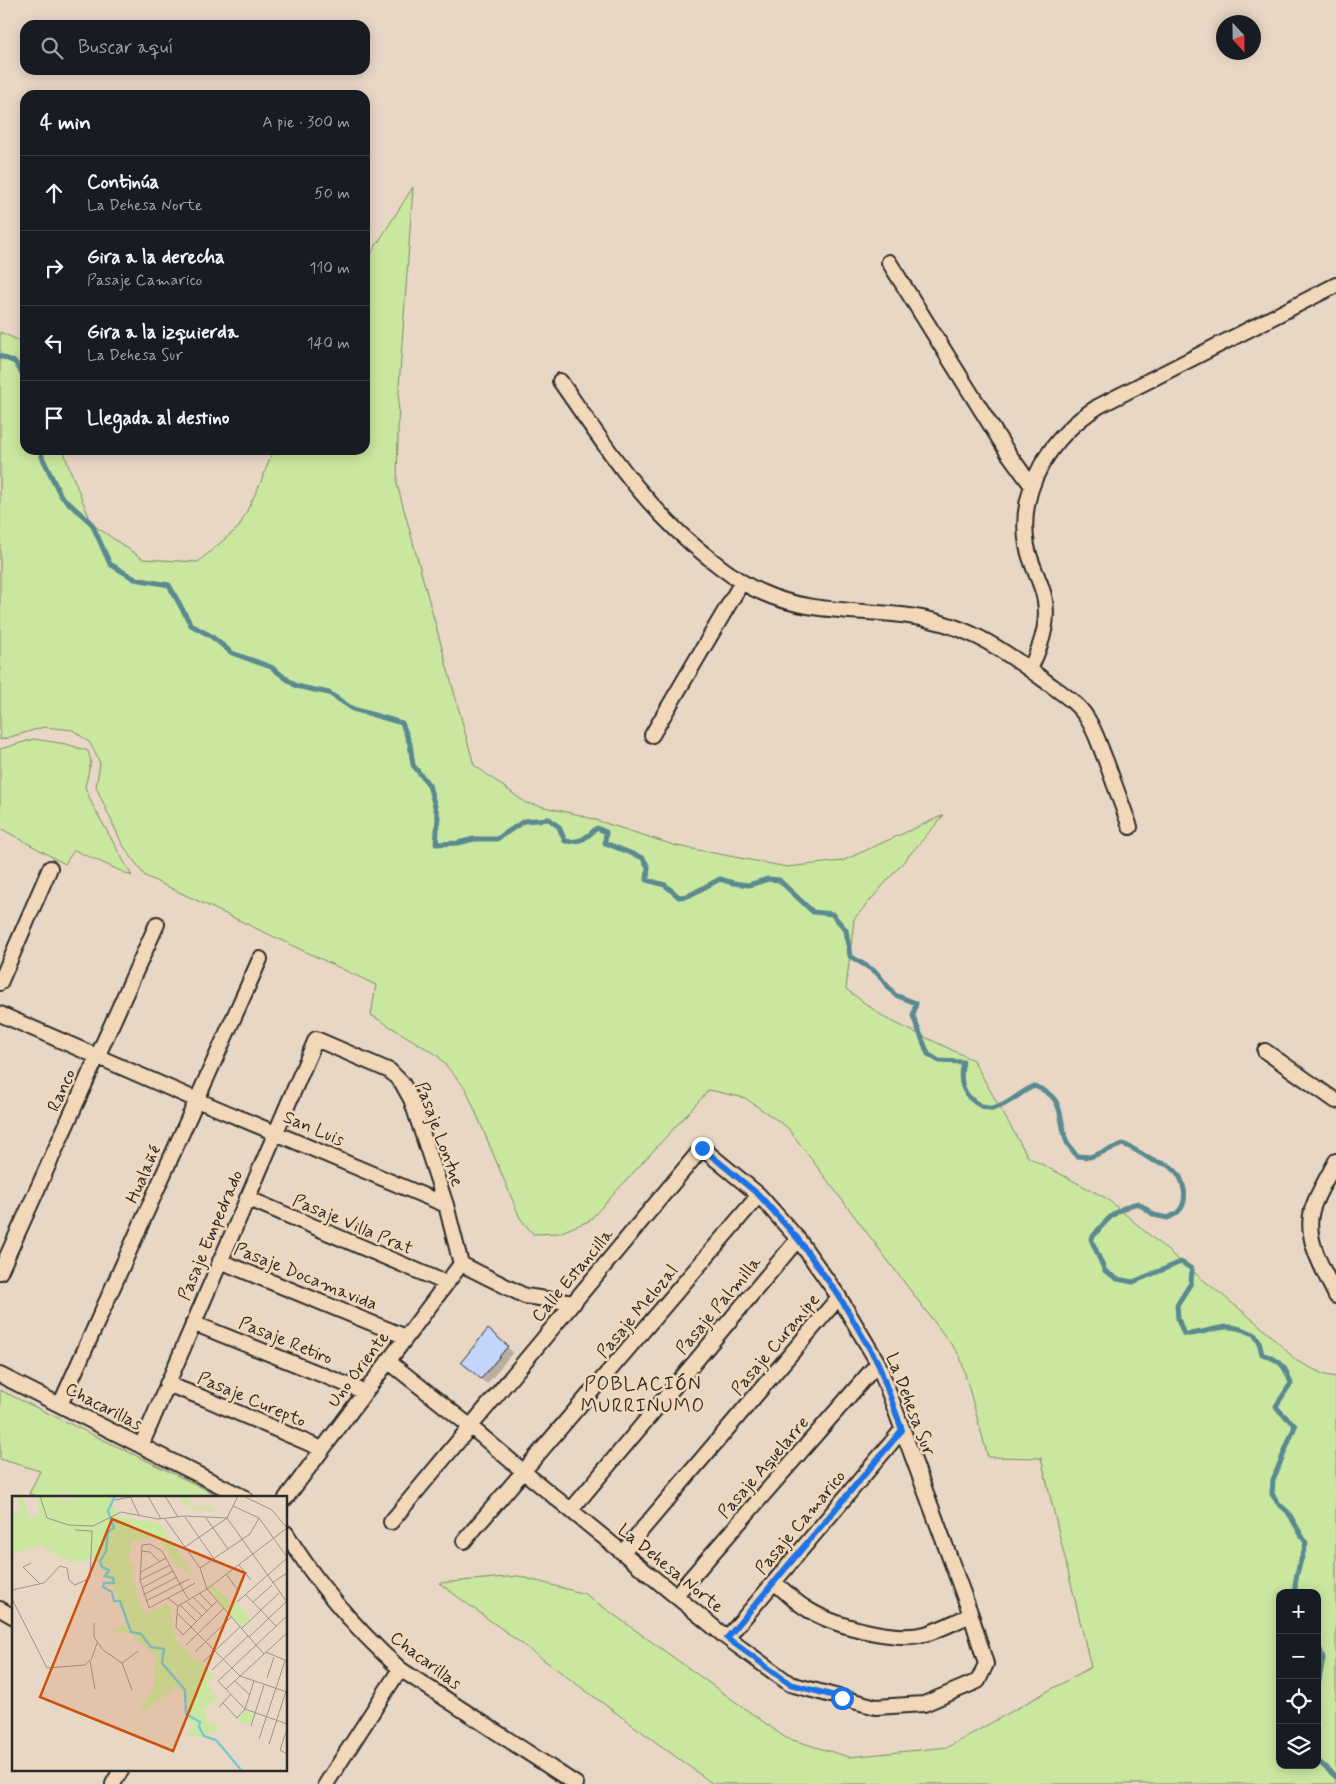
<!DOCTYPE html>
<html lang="es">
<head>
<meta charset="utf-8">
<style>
  body { margin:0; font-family:Mynerve,sans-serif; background:#242831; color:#f1f3f6 }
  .controls { position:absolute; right:15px; bottom:15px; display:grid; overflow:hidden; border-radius:10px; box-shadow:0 2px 12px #0003 }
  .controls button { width:45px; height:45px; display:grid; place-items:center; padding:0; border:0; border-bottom:1px solid #363941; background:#171b24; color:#f1f3f6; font:25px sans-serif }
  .compass { position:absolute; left:1216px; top:15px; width:45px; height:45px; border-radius:50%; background:#171b24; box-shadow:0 2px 12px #0003; rotate:158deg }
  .stop { position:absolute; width:15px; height:15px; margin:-11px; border:4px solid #1a73e8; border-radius:50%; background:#fff }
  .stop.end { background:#1a73e8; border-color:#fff; box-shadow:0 1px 5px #0008 }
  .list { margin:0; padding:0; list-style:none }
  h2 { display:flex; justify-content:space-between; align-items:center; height:65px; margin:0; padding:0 20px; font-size:21px }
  h2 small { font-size:16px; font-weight:400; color:#9ea1a6 }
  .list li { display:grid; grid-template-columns:32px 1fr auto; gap:15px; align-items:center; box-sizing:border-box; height:75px; padding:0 20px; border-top:1px solid #363941 }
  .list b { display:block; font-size:19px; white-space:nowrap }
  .list p { margin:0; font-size:16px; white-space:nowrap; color:#9ea1a6 }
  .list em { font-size:16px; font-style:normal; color:#9ea1a6 }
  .icon { flex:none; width:28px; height:28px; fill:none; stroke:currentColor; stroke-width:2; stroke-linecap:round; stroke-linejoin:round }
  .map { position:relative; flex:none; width:1336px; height:1784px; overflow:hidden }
  .search { position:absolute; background:#171b24; box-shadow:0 2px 12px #0003; left:20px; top:20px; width:350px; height:55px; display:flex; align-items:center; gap:12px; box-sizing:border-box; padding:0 18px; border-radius:15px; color:#9ea1a6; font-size:19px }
  .panel { position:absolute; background:#171b24; box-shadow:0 2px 12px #0003; left:20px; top:90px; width:350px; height:365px; border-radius:15px }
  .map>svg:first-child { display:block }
  .green { fill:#c9e79f; stroke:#7a8965; fill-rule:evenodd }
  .shadow { fill:#0003 }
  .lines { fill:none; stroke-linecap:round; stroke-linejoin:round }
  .stream { stroke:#5a8a90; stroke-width:5 }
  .building { fill:#c3d5fb; stroke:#2b2b2b }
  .minor-casing { stroke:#2b2b2b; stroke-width:18 }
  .minor { stroke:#f2d8b9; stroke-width:14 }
  .route { stroke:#1a73e8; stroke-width:6 }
  .labels { text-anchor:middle; stroke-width:5; stroke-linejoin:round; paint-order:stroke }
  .street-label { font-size:18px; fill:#2b2b2b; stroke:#f2d8b9 }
  .neighbourhood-label { font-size:19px; letter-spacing:1px; fill:#2b2b2b; stroke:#f2d8b9 }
  .inset-river { fill:none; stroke:#79c9d3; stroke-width:2.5 }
  .inset-road { fill:none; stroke:#9d9288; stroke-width:1 }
  .view { fill:#cc5211; fill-opacity:0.15; stroke:#cc5211; stroke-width:2.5 }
  .inset-edge { fill:none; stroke:#2b2b2b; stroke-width:2.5 }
</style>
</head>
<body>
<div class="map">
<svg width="1336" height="1784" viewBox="0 0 1336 1784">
  <rect width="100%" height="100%" fill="#e9d7c6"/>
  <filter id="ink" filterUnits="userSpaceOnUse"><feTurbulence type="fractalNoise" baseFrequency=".02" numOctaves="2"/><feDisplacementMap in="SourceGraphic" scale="10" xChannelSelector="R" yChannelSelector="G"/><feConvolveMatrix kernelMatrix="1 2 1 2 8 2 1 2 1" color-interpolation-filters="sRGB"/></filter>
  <g filter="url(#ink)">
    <path class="green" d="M 413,187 L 399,387 L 397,484 L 474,765 L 526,803 L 580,815 L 677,846 L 787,867 L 842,861 L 944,815 L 854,919 L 846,989 L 885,1018 L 973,1060 L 1028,1157 L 1106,1198 L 1181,1262 L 1257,1323 L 1297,1361 L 1325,1375 L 1336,1377 L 1336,1784 L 713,1784 L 439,1583 L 518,1576 L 585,1594 L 786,1738 L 849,1757 L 948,1747 L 1091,1667 L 1041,1458 L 988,1457 L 960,1356 L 787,1127 L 745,1098 L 709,1090 L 589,1221 L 559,1233 L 533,1234 L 520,1218 L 466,1089 L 437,1055 L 371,1015 L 376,985 L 145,876 L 122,844 L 96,787 L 100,763 L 90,743 L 73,730 L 44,727 L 0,740 L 0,332 L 20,341 L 25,351 L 25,450 L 64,450 L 67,462 L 92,524 L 143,559 L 198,562 L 239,527 L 260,484 L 273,450 L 365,450 L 365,263 ZM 1280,1593 L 1317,1593 L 1317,1765 L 1280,1765 Z
      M 34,739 L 66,744 L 88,751 L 91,761 L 85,787 L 92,804 L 132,876 L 74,850 L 65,864 L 0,828 L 0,749 Z
      M 0,1390 L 224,1498 L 44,1498 L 29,1494 L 40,1471 L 0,1459 Z"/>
    <path class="shadow" d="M 507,1347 L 513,1352 L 487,1384 L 468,1368 Z"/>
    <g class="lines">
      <path class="stream" d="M 0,356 L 15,362 L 25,378
        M 41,450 L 42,457 L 61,496 L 92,524 L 110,564 L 135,579 L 169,585 L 191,625 L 211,636 L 232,653 L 271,667 L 296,686 L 329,693 L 353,709 L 402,723 L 410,744 L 413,765 L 429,785 L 438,817 L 436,844 L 458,843 L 474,839 L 497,839 L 524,821 L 549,819 L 559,827 L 565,841 C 582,843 585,838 597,828 L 606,832 L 605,843 L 643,858 L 648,867 L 647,880 L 665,885 L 679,897 L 688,896 L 720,879 L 733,883 L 749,885 L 768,879 L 779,880 L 813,912 L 832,914 L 846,930 L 850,956 L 876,972 L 895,995 L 916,1003 L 913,1016 L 928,1054 L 939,1061 L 963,1062 C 960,1074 960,1088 970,1098 C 996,1123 1011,1096 1034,1086 C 1065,1097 1058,1114 1066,1140 C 1068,1146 1073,1151 1077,1156 L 1090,1157 L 1123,1144 C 1133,1148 1141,1153 1150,1159 C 1156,1163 1165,1162 1171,1167 C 1184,1176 1190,1201 1178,1212 C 1175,1215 1171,1216 1168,1218 L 1154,1215 L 1138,1203 C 1116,1208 1104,1222 1091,1239 L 1105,1271 L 1117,1279 L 1133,1282 L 1181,1262 L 1192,1269 L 1191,1283 L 1177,1305 L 1178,1319 L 1184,1334 C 1199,1335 1212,1328 1227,1327 C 1237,1326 1246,1331 1254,1334 L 1259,1342 L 1262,1354 C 1281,1361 1284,1364 1291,1383 L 1276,1406 C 1281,1415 1289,1418 1295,1426 L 1273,1480 L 1272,1494 L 1278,1503 L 1288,1512 L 1306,1543 C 1302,1559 1294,1576 1295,1593
        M 1317,1641 L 1323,1658 L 1317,1691
        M 1317,1760 L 1336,1777"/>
    </g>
    <path class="building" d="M 488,1329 L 508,1346 L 481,1379 L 461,1362 Z"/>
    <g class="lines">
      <defs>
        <path id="minor" d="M 889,262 L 1008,453 L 1032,486
          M 560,381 C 606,447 645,509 709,558 C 725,571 742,584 761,592 C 803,612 856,610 902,615 C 962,622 997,645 1044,680 C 1060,692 1077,702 1087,718 C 1096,732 1100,747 1106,761 C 1114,783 1122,805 1130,827
          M 1030,669 C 1043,642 1052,615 1041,586 C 1036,572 1030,561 1027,546 C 1017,488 1051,436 1099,406 L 1336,285
          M 652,735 L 742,582
          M 0,983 L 50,868
          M 0,1014 L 197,1100 L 446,1205 L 461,1264 L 525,1296 L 574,1303
          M 1265,1051 L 1336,1101
          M 1336,1161 C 1328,1177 1317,1193 1312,1210 C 1304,1240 1324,1270 1336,1296
          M 247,1198 L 446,1283
          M 220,1261 L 406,1337
          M 0,1272 L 157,924
          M 193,1323 L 365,1392
          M 388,1361 L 471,1427 L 524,1472 L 727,1638 L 790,1684 L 876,1707 L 924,1704 L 978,1681 L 986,1664 L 971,1615 L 878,1363 L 839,1297 L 798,1239 L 759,1195 L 702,1148 L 391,1522
          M 0,1375 L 245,1498
          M 167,1384 L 206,1399 L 322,1449
          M 60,1405 L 260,959
          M 141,1446 L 316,1039 L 390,1071 L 402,1083 L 411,1099 L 446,1205
          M 286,1498 L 461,1264
          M 571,1510 L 798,1239
          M 286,1533 C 317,1585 356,1629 400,1669 L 576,1784
          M 464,1541 L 759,1195
          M 623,1552 L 839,1297
          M 774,1582 C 784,1590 793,1600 804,1607 C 830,1625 893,1642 925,1634 C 940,1630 956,1621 971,1615
          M 676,1595 L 878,1363
          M 0,1609 L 14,1617
          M 727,1638 L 902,1430
          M 113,1784 L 121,1770
          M 326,1784 L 400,1669"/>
      </defs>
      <use href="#minor" class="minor-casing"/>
      <use href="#minor" class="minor"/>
    </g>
  </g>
  <g class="lines" filter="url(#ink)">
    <path class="route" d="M 702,1148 L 759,1195 L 798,1239 L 839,1296 L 878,1363 L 902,1430 L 727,1638 L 790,1684 L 842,1698"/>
  </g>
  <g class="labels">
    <g class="street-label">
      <text transform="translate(61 1090) rotate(-66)" y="6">Ranco</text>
      <text transform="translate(314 1128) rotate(23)" y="6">San Luis</text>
      <text transform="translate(440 1134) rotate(70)" y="6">Pasaje Lontue</text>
      <text transform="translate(143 1174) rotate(-66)" y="6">Hualañé</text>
      <text transform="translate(353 1224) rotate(23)" y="6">Pasaje Villa Prat</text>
      <text transform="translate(210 1235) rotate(-67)" y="6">Pasaje Empedrado</text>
      <text transform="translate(572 1275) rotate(-50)" y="6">Calle Estancilla</text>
      <text transform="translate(306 1276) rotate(22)" y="6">Pasaje Docamavida</text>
      <text transform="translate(718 1305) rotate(-50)" y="6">Pasaje Palmilla</text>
      <text transform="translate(637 1311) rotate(-50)" y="6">Pasaje Melozal</text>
      <text transform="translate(286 1340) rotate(22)" y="6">Pasaje Retiro</text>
      <text transform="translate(775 1344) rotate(-50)" y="6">Pasaje Curanipe</text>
      <text transform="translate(358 1369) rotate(-53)" y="6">Uno Oriente</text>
      <text transform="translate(252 1399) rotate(23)" y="6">Pasaje Curepto</text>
      <text transform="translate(911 1404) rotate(69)" y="6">La Dehesa Sur</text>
      <text transform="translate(104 1406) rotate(27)" y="6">Chacarillas</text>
      <text transform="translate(763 1467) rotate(-49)" y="6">Pasaje Aquelarre</text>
      <text transform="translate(800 1522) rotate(-50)" y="6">Pasaje Camarico</text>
      <text transform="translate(671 1568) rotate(39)" y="6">La Dehesa Norte</text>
      <text transform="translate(426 1660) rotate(37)" y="6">Chacarillas</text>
    </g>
    <g class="neighbourhood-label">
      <text x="643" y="1390">POBLACIÓN<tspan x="643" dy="22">MURRINUMO</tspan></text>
    </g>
  </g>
  <g transform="translate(12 1496)">
    <rect width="275" height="275" fill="#e9d7c6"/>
    <path d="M 5,0 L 13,5 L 17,23 L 28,20 L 25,0 L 58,5 L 64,0 L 104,0 L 98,6 L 107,21 L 148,27 L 181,79 L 167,72 L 147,45 L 137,42 L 120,45 L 116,67 L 121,70 L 120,81 L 128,111 L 134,118 L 151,109 L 158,110 L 163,142 L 183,166 L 183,162 L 189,166 L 202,181 L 197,185 L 193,181 L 182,177 L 194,183 L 200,193 L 196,198 L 199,200 L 202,197 L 206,202 L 192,213 L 195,225 L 208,232 L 190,241 L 172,239 L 182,232 L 173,220 L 173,199 L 164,191 L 127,220 L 141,191 L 144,160 L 117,137 L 100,136 L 113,129 L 116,122 L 107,110 L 105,98 L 84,64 L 79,61 L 69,67 L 51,63 L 29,49 L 0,58 L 0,17 L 7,18 L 9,13 ZM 163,0 L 172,0 L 183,11 L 201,11 L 201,16 L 180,12 ZM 201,89 L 218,105 L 217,107 L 221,110 L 224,107 L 239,121 L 230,131 L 196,93 ZM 233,214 L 242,218 L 239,227 L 229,227 L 225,223 Z" fill="#c9e79f"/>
    <path class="inset-river" d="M 103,0 L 96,15 L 102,32 L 96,36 L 94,55 L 88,65 L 90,71 L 97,74 L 93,80 L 101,82 L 102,87 L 92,87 L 91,91 L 100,96 L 102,105 L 108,105 L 119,136 L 129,138 L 139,151 L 152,153 L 150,167 L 173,194 L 174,218 L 188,226 L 187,231 L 192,240 L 204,244 L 230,275"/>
    <path class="inset-road" d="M 28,0 L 35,22 L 57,29 L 81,30 L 109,16 L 146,23 L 173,20 L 215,22M 118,0 L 127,19M 136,0 L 149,23M 153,0 L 166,21M 231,0 L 260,14 L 275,32M 103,4 L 118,1M 221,10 L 247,22 L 275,61M 173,21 L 202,63M 194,22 L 216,53M 215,22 L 275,106M 215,22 L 226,0M 153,23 L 188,72 L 195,93 L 252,158M 173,51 L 215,22M 129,55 L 138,56 L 148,66M 19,67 L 11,71 L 28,88M 227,69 L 239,84M 188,72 L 238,38 L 247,22M 129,76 L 154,62M 214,78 L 226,94M 128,84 L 158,69M 260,87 L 275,77M 130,92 L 161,75M 0,94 L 32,87 L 48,70 L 55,72 L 57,84 L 63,89 L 78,82 L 80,35 L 63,34M 187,97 L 200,110M 233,98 L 264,130M 131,99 L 165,81M 181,101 L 195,115M 156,102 L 166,110 L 165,117 L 228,180 L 275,196M 0,103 L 35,172 L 73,169 L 80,162 L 85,147M 177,104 L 171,94 L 154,62 L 150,55 L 138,48 L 130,49 L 128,84 L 137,112 L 171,94 L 183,87M 134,105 L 177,83M 175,106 L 190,120M 225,106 L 275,62M 241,106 L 260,89M 168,109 L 185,126M 166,110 L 195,93 L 275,32M 165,118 L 164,131 L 171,139 L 205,105M 275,120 L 206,185 L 233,213 L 275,228M 82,127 L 82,141 L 91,154 L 110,167 L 120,194M 229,133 L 267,97M 237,141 L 275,105M 174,149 L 212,112M 183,156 L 219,121M 254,156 L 275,165M 78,165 L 83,193M 191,166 L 228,131M 110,167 L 126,155M 200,174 L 236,140M 255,182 L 262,161M 223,185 L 238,199M 214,193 L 275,137M 211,207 L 225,222 L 233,213 L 242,185M 207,211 L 219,198M 239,230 L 252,189M 275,233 L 268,254 L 275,258M 247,243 L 273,165M 257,248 L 275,192"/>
    <path class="view" d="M 100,23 L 233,77 L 161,255 L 28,201 Z"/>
    <rect width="275" height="275" class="inset-edge"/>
  </g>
</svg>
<div class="controls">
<button>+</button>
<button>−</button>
<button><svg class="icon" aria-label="locate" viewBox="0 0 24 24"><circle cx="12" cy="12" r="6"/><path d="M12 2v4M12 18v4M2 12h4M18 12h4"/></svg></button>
<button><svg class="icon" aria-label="layers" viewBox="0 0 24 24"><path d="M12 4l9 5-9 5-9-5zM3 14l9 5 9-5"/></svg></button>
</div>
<svg class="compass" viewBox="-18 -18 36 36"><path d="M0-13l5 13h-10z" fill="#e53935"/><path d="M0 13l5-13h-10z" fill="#9ea1a6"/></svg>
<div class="stop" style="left:842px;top:1698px"></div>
<div class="stop end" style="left:702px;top:1148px"></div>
<div class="search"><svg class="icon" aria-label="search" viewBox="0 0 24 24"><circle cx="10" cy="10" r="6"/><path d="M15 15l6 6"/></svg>Buscar aquí</div>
<section class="panel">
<h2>4 min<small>A pie · 300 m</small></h2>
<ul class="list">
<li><svg class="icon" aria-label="ahead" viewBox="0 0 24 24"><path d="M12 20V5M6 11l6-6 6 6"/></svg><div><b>Continúa</b><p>La Dehesa Norte</p></div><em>50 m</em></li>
<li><svg class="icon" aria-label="right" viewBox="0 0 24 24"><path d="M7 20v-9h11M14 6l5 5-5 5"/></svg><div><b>Gira a la derecha</b><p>Pasaje Camarico</p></div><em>110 m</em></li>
<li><svg class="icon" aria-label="left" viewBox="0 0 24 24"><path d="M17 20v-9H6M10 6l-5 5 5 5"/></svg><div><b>Gira a la izquierda</b><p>La Dehesa Sur</p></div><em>140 m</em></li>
<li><svg class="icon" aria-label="arrive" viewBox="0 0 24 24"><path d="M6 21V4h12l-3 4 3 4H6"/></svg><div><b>Llegada al destino</b></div></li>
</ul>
</section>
</div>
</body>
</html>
